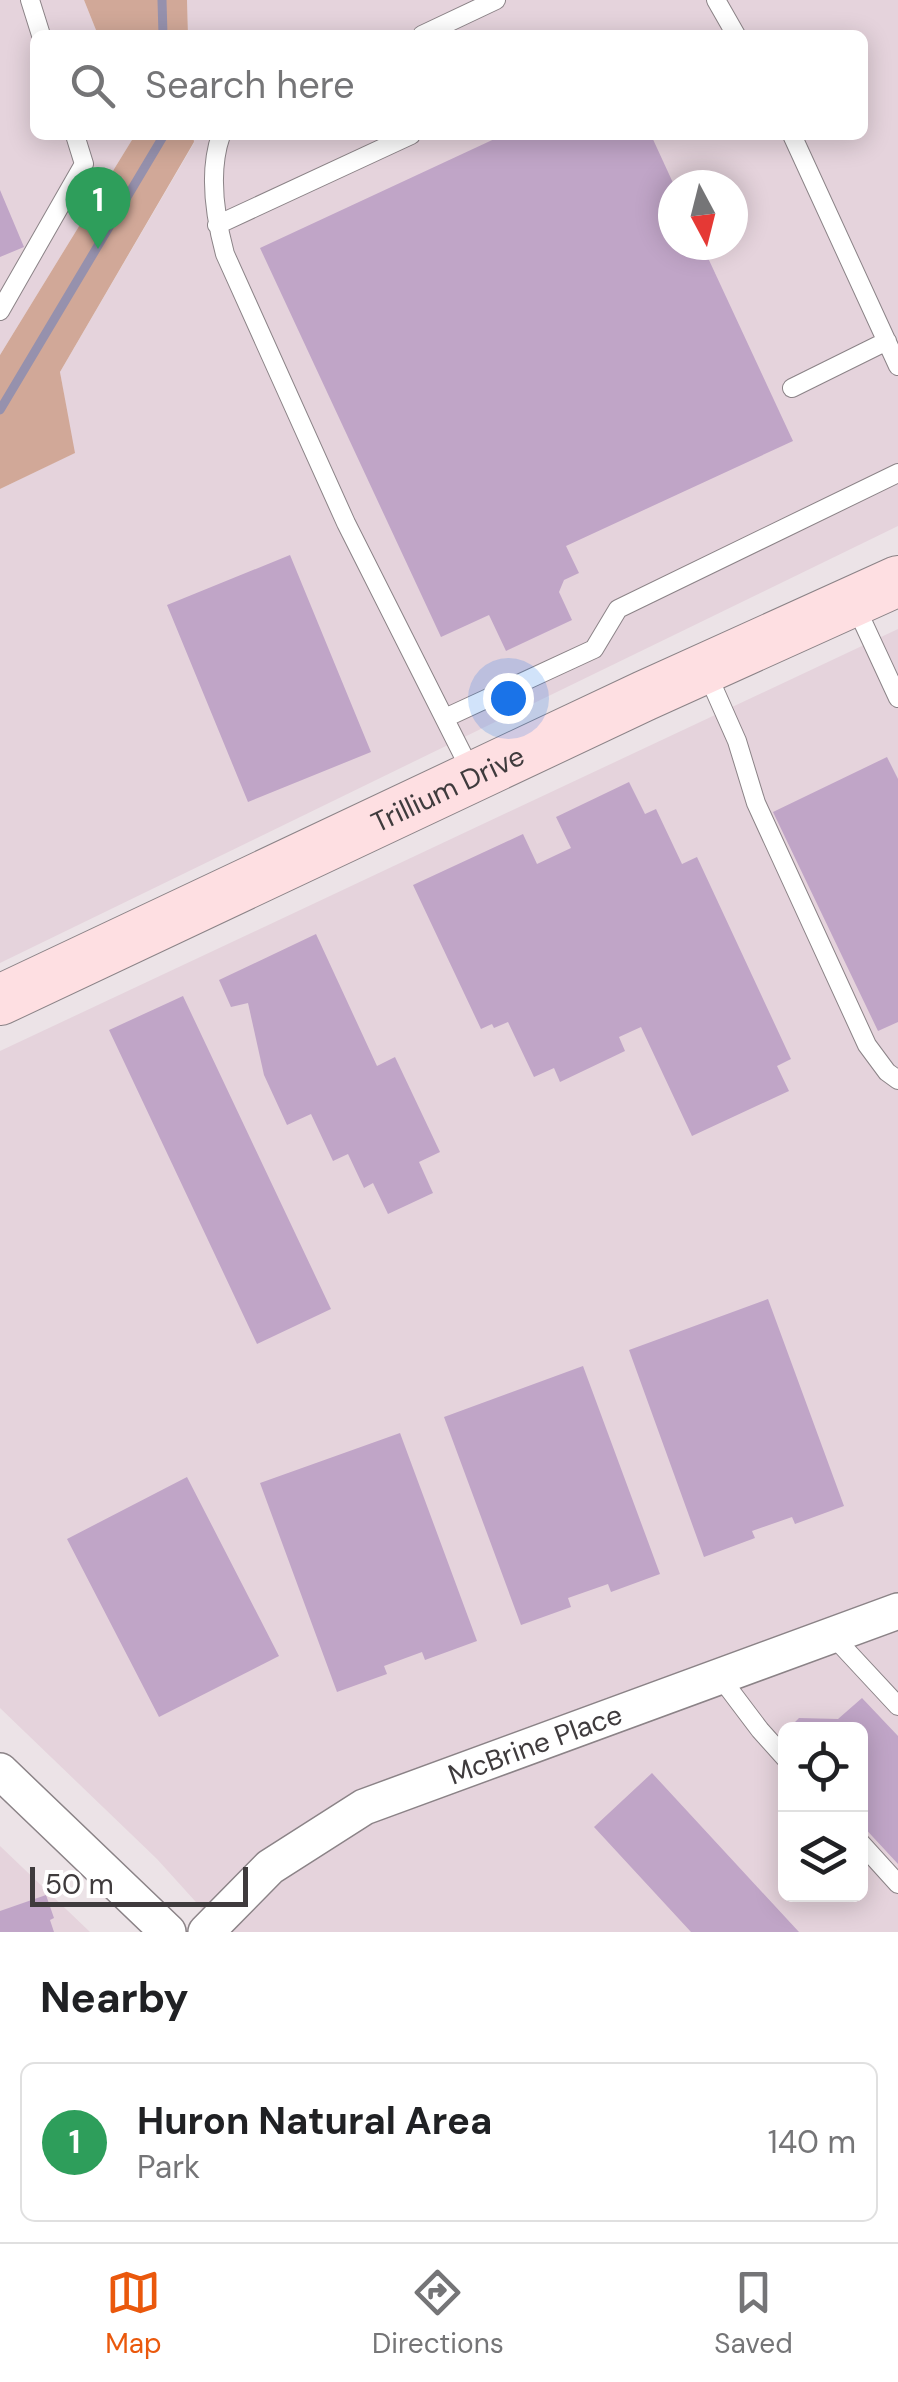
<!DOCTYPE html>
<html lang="en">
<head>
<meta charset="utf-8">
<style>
  body { margin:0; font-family:"DM Sans",sans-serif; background:#f6f6f6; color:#202124 }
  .controls { position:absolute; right:30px; bottom:30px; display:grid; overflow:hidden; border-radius:15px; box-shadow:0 5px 25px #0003 }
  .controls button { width:90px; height:90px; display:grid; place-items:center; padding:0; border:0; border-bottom:2px solid #e0e0e0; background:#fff; color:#202124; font:50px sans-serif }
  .compass { position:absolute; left:658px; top:170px; width:90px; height:90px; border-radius:50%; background:#fff; box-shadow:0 5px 25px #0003; rotate:173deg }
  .scale { position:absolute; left:30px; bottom:25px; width:218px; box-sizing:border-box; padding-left:10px; border:5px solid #3f3b3d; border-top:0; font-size:28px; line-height:35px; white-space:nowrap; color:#3f3b3d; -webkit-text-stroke:8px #fff; paint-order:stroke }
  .you { position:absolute; left:508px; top:698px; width:35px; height:35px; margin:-25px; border:8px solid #fff; border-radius:50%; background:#1a73e8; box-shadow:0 0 0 15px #1a73e833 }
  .badge { display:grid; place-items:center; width:65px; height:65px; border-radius:50%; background:#ea580c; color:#fff; font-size:32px; font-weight:700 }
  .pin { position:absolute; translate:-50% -82px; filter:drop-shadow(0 2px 5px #0008) }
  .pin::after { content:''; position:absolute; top:52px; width:35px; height:30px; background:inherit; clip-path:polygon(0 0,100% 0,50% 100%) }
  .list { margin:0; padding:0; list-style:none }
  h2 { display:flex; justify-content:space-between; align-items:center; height:130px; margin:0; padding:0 40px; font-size:42px }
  h2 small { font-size:32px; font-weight:400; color:#757577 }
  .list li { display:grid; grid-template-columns:65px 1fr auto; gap:30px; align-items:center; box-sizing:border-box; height:160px; margin:0 20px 20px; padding:0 20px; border:2px solid #e0e0e0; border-radius:15px }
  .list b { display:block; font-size:38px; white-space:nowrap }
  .list p { margin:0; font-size:32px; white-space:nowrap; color:#757577 }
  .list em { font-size:32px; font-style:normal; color:#757577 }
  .icon { flex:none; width:55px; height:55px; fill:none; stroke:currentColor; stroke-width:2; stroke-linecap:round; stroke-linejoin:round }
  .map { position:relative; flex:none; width:898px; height:1932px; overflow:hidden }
  .search { position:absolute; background:#fff; box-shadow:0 5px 25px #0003; left:30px; right:30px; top:30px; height:110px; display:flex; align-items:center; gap:25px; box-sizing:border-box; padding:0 35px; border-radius:15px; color:#757577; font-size:38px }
  .sheet { height:310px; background:#fff }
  nav { display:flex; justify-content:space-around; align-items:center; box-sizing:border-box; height:140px; border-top:2px solid #e0e0e0; background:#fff; font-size:28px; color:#757577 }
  nav a { display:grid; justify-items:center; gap:5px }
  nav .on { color:#ea580c }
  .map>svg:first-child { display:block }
  .built { fill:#e5d3dc; fill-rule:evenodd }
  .green { fill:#d1a898 }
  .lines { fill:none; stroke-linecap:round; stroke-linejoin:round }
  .stream { stroke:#9691ad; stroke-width:9 }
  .building { fill:#c0a5c7 }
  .lane-casing { stroke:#8b8387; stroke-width:20 }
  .street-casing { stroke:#8b8387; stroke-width:38 }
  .secondary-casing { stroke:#8b8387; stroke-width:52 }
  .lane { stroke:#fff; stroke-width:18 }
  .street { stroke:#fff; stroke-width:35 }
  .secondary { stroke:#fedfe2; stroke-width:50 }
  .labels { text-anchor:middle; stroke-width:8; stroke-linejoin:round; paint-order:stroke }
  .street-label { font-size:28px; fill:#3f3b3d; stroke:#fff }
</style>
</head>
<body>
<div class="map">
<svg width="898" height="1932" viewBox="0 0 898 1932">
  <rect width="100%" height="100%" fill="#ece3e7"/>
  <path class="built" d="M 0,0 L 84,0 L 98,35 L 35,35 L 35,135 L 135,135 L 0,355 Z
    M 187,0 L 898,0 L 898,526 L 0,963 L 0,489 L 74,453 L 60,372 L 194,143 L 193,135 L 863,135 L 863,35 L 188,35 ZM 673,185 L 733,185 L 733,245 L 673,245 Z
    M 898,629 L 898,1932 L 223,1932 L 157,1859 L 0,1708 L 0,1051 ZM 786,1730 L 860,1730 L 860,1894 L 786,1894 Z
    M 0,1846 L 90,1932 L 0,1932 Z"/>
  <path class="green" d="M 84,0 L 187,0 L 188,35 L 98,35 Z
    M 135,135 L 193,135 L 194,142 L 60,372 L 75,453 L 0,489 L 0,355 Z"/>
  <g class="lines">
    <path class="stream" d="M 162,0 L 163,35
      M 0,410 L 164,135"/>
  </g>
  <path class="building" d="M 503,135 L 651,135 L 674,185 L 673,245 L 702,245 L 793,441 L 566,546 L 579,573 L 564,580 L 559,592 L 572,620 L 506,651 L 489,615 L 441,637 L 260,248 Z
    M 0,190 L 24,247 L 0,257 Z
    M 290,555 L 371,752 L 248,802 L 167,605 Z
    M 887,757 L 898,779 L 898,1022 L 878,1031 L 773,812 Z
    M 629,782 L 645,814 L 656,809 L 682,864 L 697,857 L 791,1059 L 777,1066 L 789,1091 L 692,1136 L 641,1027 L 619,1037 L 625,1051 L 560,1082 L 554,1068 L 534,1077 L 508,1022 L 494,1028 L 492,1024 L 481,1029 L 413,885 L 523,834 L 537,864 L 571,848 L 556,817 Z
    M 316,934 L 377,1066 L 395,1057 L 440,1152 L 419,1162 L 433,1193 L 388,1214 L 373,1183 L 364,1188 L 348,1154 L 333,1161 L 311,1114 L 287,1125 L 264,1075 L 248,1003 L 231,1007 L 219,980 Z
    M 183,996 L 331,1309 L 257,1344 L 109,1030 Z
    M 768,1299 L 844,1506 L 795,1524 L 792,1517 L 752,1531 L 755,1538 L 704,1557 L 629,1350 Z
    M 583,1366 L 660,1574 L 611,1592 L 608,1584 L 568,1598 L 571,1607 L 521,1625 L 444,1417 Z
    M 400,1433 L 477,1641 L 425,1660 L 422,1652 L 384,1666 L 387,1674 L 337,1692 L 260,1483 Z
    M 187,1477 L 279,1656 L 159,1717 L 67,1539 Z
    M 862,1698 L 898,1736 L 898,1864 L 860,1823 L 860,1730 L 787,1730 L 799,1718 L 838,1719 Z
    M 652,1773 L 799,1932 L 691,1932 L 594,1827 Z
    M 46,1895 L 54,1918 L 50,1920 L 54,1932 L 0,1932 L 0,1911 Z"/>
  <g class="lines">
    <defs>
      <path id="lane" d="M 30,0 L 41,35
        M 716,0 L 736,35
        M 422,35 L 496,0
        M 221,135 C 208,172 215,217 225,254 L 346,523 L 473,775
        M 792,135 L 898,366
        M 217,225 L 411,135
        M 0,311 L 84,164 L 75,135
        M 792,388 L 887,341
        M 854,603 L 898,698
        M 706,671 L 737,741 L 756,803 L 867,1045 L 887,1072 L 898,1080
        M 445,718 L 594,649 L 618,609 L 898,473
        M 832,1635 L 898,1706
        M 720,1677 L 760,1730 L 786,1759
        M 860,1842 L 898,1884"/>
      <g id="street">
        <path d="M 0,1771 L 168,1932"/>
        <path id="s1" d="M 206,1932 L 270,1867 L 364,1807 L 898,1611"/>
      </g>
      <g id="secondary">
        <path id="s2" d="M 0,1000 L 644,696 L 898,581"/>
      </g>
    </defs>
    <use href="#lane" class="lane-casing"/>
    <use href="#street" class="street-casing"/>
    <use href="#secondary" class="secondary-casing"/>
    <use href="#lane" class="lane"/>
    <use href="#street" class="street"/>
    <use href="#secondary" class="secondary"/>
  </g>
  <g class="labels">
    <g class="street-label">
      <text dy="10" stroke="none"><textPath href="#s2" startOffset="495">Trillium Drive</textPath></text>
      <text dy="10" stroke="none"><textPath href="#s1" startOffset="385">McBrine Place</textPath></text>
    </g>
  </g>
</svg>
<div class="controls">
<button><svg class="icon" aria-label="locate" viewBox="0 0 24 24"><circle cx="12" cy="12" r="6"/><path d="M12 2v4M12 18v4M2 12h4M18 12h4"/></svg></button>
<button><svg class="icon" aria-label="layers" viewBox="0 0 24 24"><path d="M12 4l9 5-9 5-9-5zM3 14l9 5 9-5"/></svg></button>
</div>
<svg class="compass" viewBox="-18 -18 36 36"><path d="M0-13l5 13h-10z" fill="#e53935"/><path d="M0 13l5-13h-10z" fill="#757577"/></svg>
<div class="scale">50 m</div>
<div class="you"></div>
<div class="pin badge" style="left:98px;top:249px;background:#2e9e5b">1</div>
<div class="search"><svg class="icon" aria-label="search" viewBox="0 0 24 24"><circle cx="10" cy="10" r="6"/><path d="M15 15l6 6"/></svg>Search here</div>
</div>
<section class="sheet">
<h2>Nearby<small></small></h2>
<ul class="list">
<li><span class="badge" style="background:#2e9e5b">1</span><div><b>Huron Natural Area</b><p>Park</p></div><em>140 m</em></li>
</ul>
</section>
<nav>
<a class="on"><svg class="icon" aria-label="map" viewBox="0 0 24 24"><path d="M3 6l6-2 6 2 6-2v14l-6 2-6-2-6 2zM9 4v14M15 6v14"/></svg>Map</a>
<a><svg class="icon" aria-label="directions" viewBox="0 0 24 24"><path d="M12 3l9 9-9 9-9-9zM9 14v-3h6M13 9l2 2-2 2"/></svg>Directions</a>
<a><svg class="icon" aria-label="saved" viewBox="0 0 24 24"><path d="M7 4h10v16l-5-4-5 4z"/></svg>Saved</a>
</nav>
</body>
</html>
